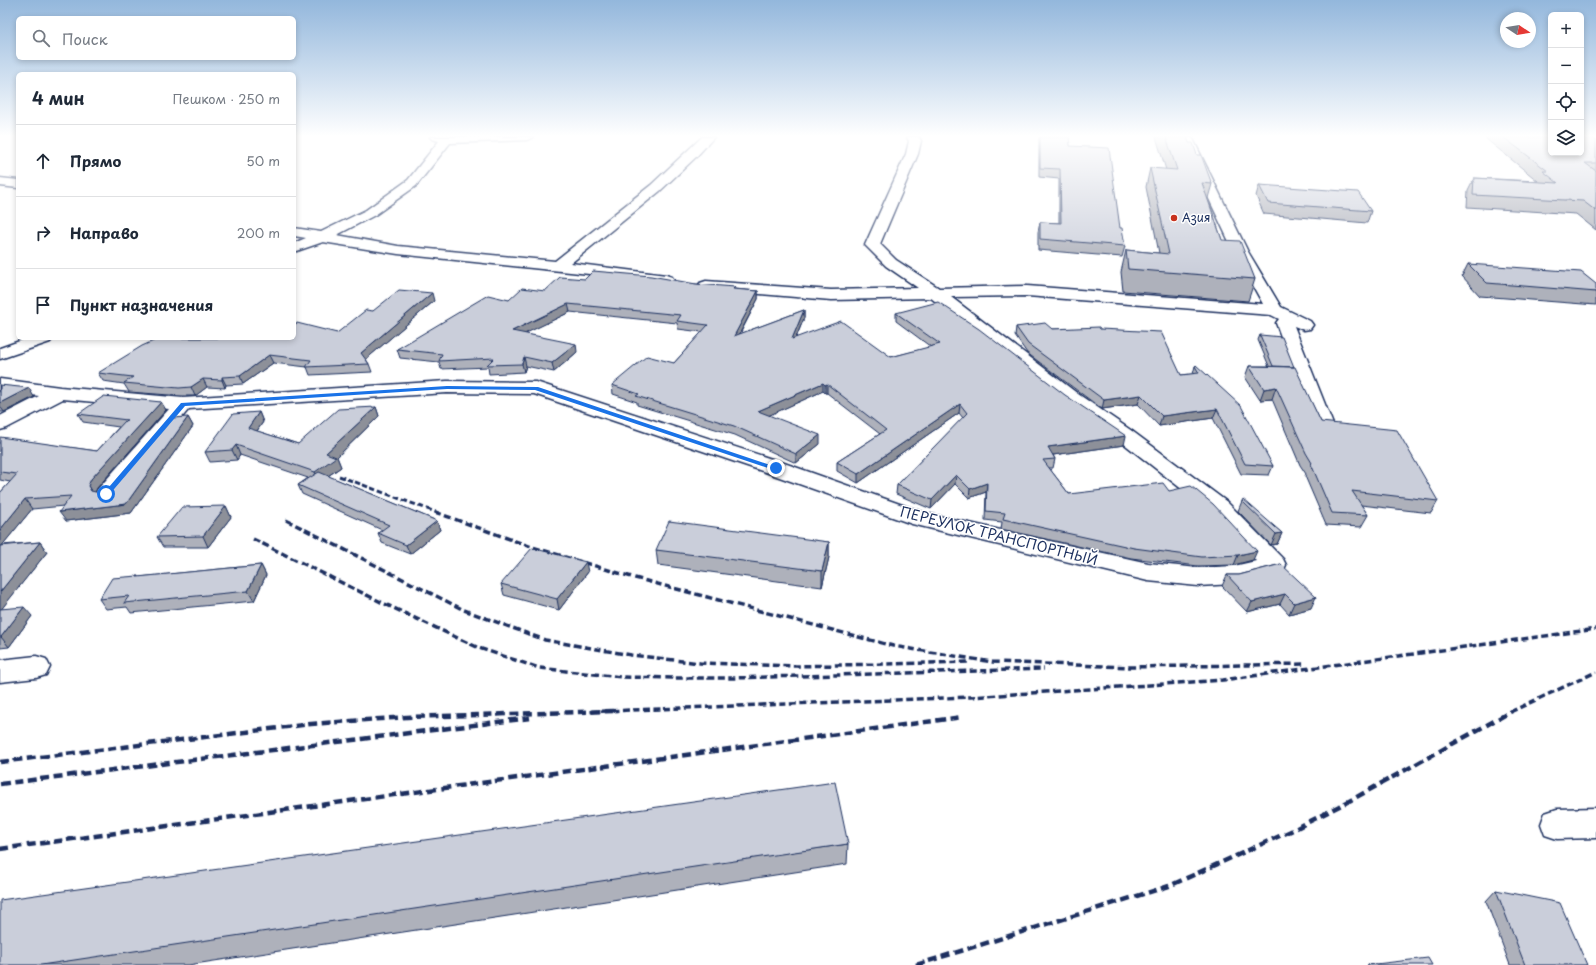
<!DOCTYPE html>
<html lang="ru">
<head>
<meta charset="utf-8">
<style>
  body { margin:0; font-family:"Playpen Sans",sans-serif; background:#f6f6f7; color:#1f2937 }
  .controls { position:absolute; right:12px; top:12px; display:grid; overflow:hidden; border-radius:6px; box-shadow:0 2px 6px #0003 }
  .controls button { width:36px; height:36px; display:grid; place-items:center; padding:0; border:0; border-bottom:1px solid #e0e1e3; background:#fff; color:#1f2937; font:20px sans-serif }
  .compass { position:absolute; left:1500px; top:12px; width:36px; height:36px; border-radius:50%; background:#fff; box-shadow:0 2px 6px #0003; rotate:102deg }
  .stop { position:absolute; width:12px; height:12px; margin:-9px; border:3px solid #1a73e8; border-radius:50%; background:#fff }
  .stop.end { background:#1a73e8; border-color:#fff; box-shadow:0 1px 4px #0008 }
  .list { margin:0; padding:0; list-style:none }
  h2 { display:flex; justify-content:space-between; align-items:center; height:52px; margin:0; padding:0 16px; font-size:17px }
  h2 small { font-size:13px; font-weight:400; color:#747a83 }
  .list li { display:grid; grid-template-columns:26px 1fr auto; gap:12px; align-items:center; box-sizing:border-box; height:72px; padding:0 16px; border-top:1px solid #e0e1e3 }
  .list b { display:block; font-size:15px; white-space:nowrap }
  .list em { font-size:13px; font-style:normal; color:#747a83 }
  .icon { flex:none; width:22px; height:22px; fill:none; stroke:currentColor; stroke-width:2; stroke-linecap:round; stroke-linejoin:round }
  .map { position:relative; flex:none; width:1596px; height:965px; overflow:hidden }
  .search { position:absolute; background:#fff; box-shadow:0 2px 6px #0003; left:16px; top:16px; width:280px; height:44px; display:flex; align-items:center; gap:10px; box-sizing:border-box; padding:0 14px; border-radius:6px; color:#747a83; font-size:15px }
  .panel { position:absolute; background:#fff; box-shadow:0 2px 6px #0003; left:16px; top:72px; width:280px; height:268px; border-radius:6px }
  .map>svg:first-child { display:block }
  .lines { fill:none; stroke-linecap:round; stroke-linejoin:round }
  .street-casing { stroke:#1b2f5e; stroke-width:3 }
  .street { fill:#fff; fill-rule:evenodd }
  .rail-far2 { stroke:#1b2f5e; stroke-width:3; stroke-dasharray:5.5 3; stroke-linecap:butt }
  .rail-far1 { stroke:#1b2f5e; stroke-width:3.5; stroke-dasharray:7 3.5; stroke-linecap:butt }
  .rail { stroke:#1b2f5e; stroke-width:4.5; stroke-dasharray:9 4.5; stroke-linecap:butt }
  .wall { fill:#aeb1bb; stroke:#1b2f5e }
  .shaded-wall { fill:#8d9099; stroke:#1b2f5e }
  .building { fill:#caceda; stroke:#1b2f5e }
  .route { fill:#1a73e8 }
  .poi-dot { fill:#c8321e; stroke:#fff; stroke-width:1.5 }
  .labels { text-anchor:middle; stroke-width:3; stroke-linejoin:round; paint-order:stroke }
  .far-poi-label { font-size:12px; fill:#1b2f5e; stroke:#fff; text-anchor:start }
  .street-label { font-size:14px; fill:#1b2f5e; stroke:#fff }
</style>
</head>
<body>
<div class="map">
<svg width="1596" height="965" viewBox="0 0 1596 965">
  <rect width="100%" height="100%" fill="#fff"/>
  <filter id="ink" filterUnits="userSpaceOnUse"><feTurbulence type="fractalNoise" baseFrequency=".025" numOctaves="2"/><feDisplacementMap in="SourceGraphic" scale="8" xChannelSelector="R" yChannelSelector="G"/><feConvolveMatrix kernelMatrix="1 2 1 2 8 2 1 2 1" color-interpolation-filters="sRGB"/></filter>
  <g filter="url(#ink)">
    <g class="lines">
      <defs>
        <path id="street" d="M 430,137 L 533,137 L 527,140 L 450,143 L 416,186 L 375,215 L 337,235 L 398,246 L 555,261 L 651,185 L 702,137 L 714,137 L 696,157 L 660,191 L 571,263 L 666,275 L 672,277 L 674,280 L 672,283 L 666,285 L 599,275 L 398,254 L 323,242 L 294,252 L 294,243 L 306,238 L 294,236 L 294,228 L 321,232 L 366,210 L 408,180 L 439,141 L 432,139 Z
          M 907,137 L 919,137 L 921,141 L 918,154 L 880,244 L 896,260 L 939,288 L 1027,286 L 1263,304 L 1233,250 L 1180,137 L 1192,137 L 1247,250 L 1281,307 L 1310,321 L 1313,325 L 1310,329 L 1304,330 L 1294,326 L 1334,427 L 1331,431 L 1324,433 L 1317,431 L 1314,427 L 1276,323 L 1279,319 L 1271,315 L 1027,296 L 951,297 L 1078,394 L 1132,431 L 1227,502 L 1283,559 L 1286,565 L 1283,571 L 1234,584 L 1198,586 L 1148,581 L 912,524 L 768,473 L 534,394 L 447,393 L 189,409 L 114,499 L 106,501 L 98,499 L 95,494 L 98,489 L 169,409 L 63,399 L 7,428 L 0,430 L 0,416 L 39,396 L 0,391 L 0,379 L 60,387 L 183,398 L 447,381 L 536,382 L 784,463 L 925,513 L 1148,563 L 1198,568 L 1234,566 L 1256,561 L 1211,512 L 1118,439 L 1064,402 L 931,298 L 831,300 L 700,289 L 698,286 L 700,283 L 706,281 L 831,290 L 918,288 L 886,266 L 865,245 L 906,154 L 909,141 Z
          M 0,178 L 18,180 L 18,188 L 0,186 Z
          M 28,338 L 53,338 L 50,342 L 0,359 L 0,348 Z
          M 36,656 L 46,659 L 50,667 L 46,675 L 36,678 L 0,682 L 0,660 Z
          M 1596,808 L 1596,838 L 1557,839 L 1545,835 L 1541,824 L 1545,813 L 1557,809 Z"/>
      </defs>
      <use href="#street" class="street-casing"/>
      <use href="#street" class="street"/>
      <path class="rail-far2" d="M 339,476 L 438,513"/>
      <path class="rail-far1" d="M 435,512 L 529,546 L 635,578 L 893,646 L 992,662 L 1130,667 L 1306,664
        M 286,520 L 464,610 L 545,640 L 631,655 L 700,663 L 795,666 L 970,662
        M 253,539 L 385,604 L 479,648 L 539,668 L 621,677 L 678,678 L 733,678 L 1044,669
        M 580,712 L 970,697 L 1223,680 L 1596,629
        M 1510,712 L 1596,672"/>
      <path class="rail" d="M 0,762 L 311,724 L 407,717 L 613,711
        M 0,784 L 530,718
        M 0,849 L 962,717
        M 916,965 L 1169,886 L 1293,830 L 1353,799 L 1512,711"/>
    </g>
    <path class="wall" d="M 1039,137 L 1069,137 L 1070,146 L 1120,228 L 1125,246 L 1122,257 L 1038,250 L 1038,232 L 1040,222 L 1059,223 L 1059,179 L 1039,177 Z
      M 1156,137 L 1187,137 L 1189,143 L 1212,184 L 1208,198 L 1222,240 L 1255,279 L 1248,301 L 1123,291 L 1121,272 L 1126,250 L 1159,253 L 1146,187 L 1150,168 L 1166,170 Z
      M 1487,137 L 1551,137 L 1596,140 L 1596,230 L 1576,214 L 1467,207 L 1468,190 L 1474,178 L 1538,181 L 1486,139 Z
      M 1259,185 L 1371,211 L 1367,223 L 1264,214 L 1256,196 Z
      M 1468,264 L 1596,292 L 1596,305 L 1480,296 L 1462,276 Z
      M 585,279 L 696,284 L 735,289 L 758,291 L 758,299 L 740,334 L 804,310 L 804,318 L 796,338 L 891,357 L 931,347 L 896,321 L 896,313 L 1124,445 L 1053,455 L 1055,459 L 1053,468 L 1049,468 L 1069,494 L 1169,491 L 1253,560 L 1234,565 L 1198,566 L 1131,558 L 1001,529 L 1002,522 L 985,520 L 986,492 L 969,498 L 955,484 L 931,509 L 896,494 L 897,485 L 963,418 L 959,413 L 858,483 L 837,471 L 837,462 L 880,434 L 827,393 L 825,393 L 823,391 L 769,415 L 820,444 L 796,463 L 735,435 L 637,405 L 637,402 L 613,394 L 612,385 L 674,363 L 702,332 L 678,329 L 677,323 L 570,312 L 525,333 L 577,352 L 554,372 L 526,366 L 524,372 L 489,374 L 488,367 L 441,369 L 439,362 L 400,358 L 397,349 L 509,300 L 545,291 Z
      M 434,301 L 366,359 L 369,364 L 372,372 L 310,375 L 307,367 L 273,363 L 243,384 L 226,385 L 225,388 L 207,387 L 195,396 L 183,396 L 129,392 L 124,384 L 103,381 L 98,373 L 294,338 L 337,333 L 373,311 Z
      M 1016,327 L 1052,329 L 1100,329 L 1181,375 L 1193,374 L 1195,366 L 1273,466 L 1269,475 L 1241,474 L 1213,418 L 1159,426 L 1138,404 L 1102,409 L 1027,353 L 1015,336 Z
      M 1260,335 L 1294,367 L 1321,422 L 1438,501 L 1431,513 L 1361,505 L 1368,515 L 1361,527 L 1326,525 L 1305,476 L 1306,474 L 1300,465 L 1272,399 L 1260,400 L 1245,377 L 1249,366 L 1269,366 L 1258,340 Z
      M 0,385 L 34,397 L 4,412 L 0,412 Z
      M 161,402 L 166,410 L 97,488 L 95,492 L 100,493 L 110,491 L 188,417 L 193,426 L 131,513 L 66,521 L 64,506 L 32,509 L 2,545 L 40,542 L 47,552 L 1,609 L 32,616 L 9,647 L 0,648 L 0,493 L 10,482 L 0,480 L 0,438 L 97,451 L 119,427 L 83,422 L 78,414 Z
      M 376,407 L 379,416 L 337,457 L 341,467 L 328,476 L 437,521 L 440,530 L 410,554 L 382,543 L 378,533 L 382,530 L 302,494 L 298,485 L 308,478 L 240,455 L 237,460 L 210,462 L 205,452 L 259,412 L 263,422 L 257,431 L 298,444 Z
      M 1242,501 L 1282,533 L 1277,544 L 1271,545 L 1238,511 Z
      M 226,506 L 231,517 L 208,547 L 163,547 L 157,537 Z
      M 829,542 L 829,557 L 822,587 L 658,565 L 656,550 Z
      M 1281,564 L 1311,608 L 1289,614 L 1280,604 L 1247,612 L 1222,586 L 1227,575 L 1239,575 Z
      M 261,565 L 266,575 L 254,601 L 131,613 L 127,607 L 106,609 L 99,599 L 138,576 L 139,577 Z
      M 588,572 L 559,610 L 504,595 L 501,584 Z
      M 848,844 L 847,864 L 188,965 L 0,965 Z
      M 1496,890 L 1587,965 L 1510,965 L 1486,901 Z"/>
    <path class="shaded-wall" d="M 758,291 L 758,299 L 734,344 L 734,336 Z
      M 432,293 L 434,301 L 364,361 L 361,353 Z
      M 568,304 L 570,312 L 514,339 L 512,331 Z
      M 804,310 L 804,318 L 792,347 L 792,339 Z
      M 576,344 L 577,352 L 554,372 L 552,363 Z
      M 269,355 L 273,363 L 243,384 L 240,376 Z
      M 524,357 L 526,366 L 524,372 L 522,364 Z
      M 222,377 L 226,385 L 225,388 L 222,380 Z
      M 203,379 L 207,387 L 195,396 L 191,387 Z
      M 823,383 L 823,391 L 759,420 L 758,411 Z
      M 827,384 L 827,393 L 825,393 L 825,385 Z
      M 1276,387 L 1272,399 L 1260,400 L 1264,389 Z
      M 29,388 L 34,397 L 4,412 L 0,406 L 0,403 Z
      M 1141,395 L 1138,404 L 1102,409 L 1104,400 Z
      M 161,402 L 166,410 L 97,488 L 94,495 L 88,486 L 91,479 Z
      M 960,404 L 959,413 L 858,483 L 858,474 Z
      M 376,407 L 379,416 L 337,457 L 341,467 L 319,482 L 315,472 L 326,453 Z
      M 1217,409 L 1213,418 L 1159,426 L 1162,416 Z
      M 259,412 L 263,422 L 252,438 L 248,428 Z
      M 188,417 L 193,426 L 131,513 L 66,521 L 59,512 L 126,504 Z
      M 820,435 L 820,444 L 796,463 L 796,454 Z
      M 1126,436 L 1124,445 L 1046,456 L 1048,447 Z
      M 236,445 L 240,455 L 237,460 L 232,450 Z
      M 956,475 L 955,484 L 931,509 L 932,500 Z
      M 987,483 L 986,492 L 969,498 L 970,489 Z
      M 25,499 L 32,509 L 0,548 L 0,530 Z
      M 226,506 L 231,517 L 208,547 L 203,536 Z
      M 437,521 L 440,530 L 410,554 L 406,545 Z
      M 1282,533 L 1277,544 L 1271,545 L 1276,534 Z
      M 40,542 L 47,552 L 0,611 L 0,592 Z
      M 829,542 L 829,557 L 822,587 L 822,571 Z
      M 1257,551 L 1253,560 L 1234,565 L 1238,555 Z
      M 586,562 L 588,572 L 559,610 L 557,599 Z
      M 261,565 L 266,575 L 254,601 L 248,591 Z
      M 1285,594 L 1280,604 L 1247,612 L 1252,602 Z
      M 1316,597 L 1311,608 L 1289,614 L 1294,603 Z
      M 24,607 L 32,616 L 9,647 L 1,637 Z"/>
    <path class="building" d="M 1040,137 L 1069,137 L 1070,146 L 1109,148 L 1120,228 L 1122,228 L 1125,246 L 1040,239 L 1040,222 L 1061,223 L 1060,169 L 1040,168 Z
      M 1166,137 L 1187,137 L 1189,143 L 1193,143 L 1197,155 L 1201,155 L 1212,184 L 1202,183 L 1222,240 L 1240,241 L 1255,279 L 1128,269 L 1126,250 L 1169,254 L 1150,168 L 1177,170 Z
      M 1503,137 L 1551,137 L 1551,153 L 1581,153 L 1581,137 L 1592,137 L 1596,140 L 1596,163 L 1585,163 L 1596,171 L 1596,211 L 1583,201 L 1473,195 L 1474,178 L 1558,183 L 1543,171 L 1548,171 Z
      M 1259,185 L 1358,192 L 1371,211 L 1268,203 Z
      M 1468,264 L 1581,272 L 1596,284 L 1596,292 L 1487,283 Z
      M 593,271 L 651,276 L 696,284 L 735,287 L 733,289 L 758,291 L 734,336 L 804,310 L 792,339 L 841,321 L 891,357 L 940,344 L 896,313 L 938,302 L 979,329 L 1065,395 L 1126,436 L 1048,447 L 1055,459 L 1043,460 L 1069,494 L 1163,483 L 1169,491 L 1191,486 L 1213,504 L 1257,551 L 1238,555 L 1202,557 L 1134,548 L 1003,519 L 1005,513 L 986,511 L 987,483 L 970,489 L 956,475 L 932,500 L 897,485 L 967,413 L 960,404 L 858,474 L 837,462 L 886,430 L 827,384 L 825,385 L 823,383 L 758,411 L 820,435 L 796,454 L 734,426 L 636,396 L 639,394 L 612,385 L 647,356 L 674,363 L 708,325 L 677,321 L 681,315 L 568,304 L 512,331 L 576,344 L 552,363 L 524,357 L 522,364 L 487,365 L 494,358 L 439,361 L 442,354 L 397,349 L 488,295 L 509,300 L 522,288 L 545,291 L 560,277 L 585,279 Z
      M 399,290 L 432,293 L 361,353 L 369,364 L 306,367 L 311,360 L 269,355 L 240,376 L 222,377 L 222,380 L 203,379 L 191,387 L 179,388 L 124,383 L 133,377 L 98,373 L 142,346 L 160,338 L 294,338 L 294,325 L 297,323 L 337,333 L 366,310 L 373,311 Z
      M 1045,323 L 1052,329 L 1099,327 L 1100,329 L 1161,332 L 1181,375 L 1199,373 L 1195,366 L 1196,365 L 1241,406 L 1273,466 L 1245,464 L 1217,409 L 1162,416 L 1141,395 L 1104,400 L 1028,344 L 1016,327 Z
      M 1260,335 L 1282,337 L 1294,367 L 1273,366 Z
      M 1249,366 L 1295,367 L 1321,422 L 1397,430 L 1438,501 L 1352,491 L 1368,515 L 1332,513 L 1311,464 L 1312,463 L 1306,453 L 1276,387 L 1264,389 Z
      M 0,385 L 29,388 L 0,403 Z
      M 104,396 L 161,402 L 91,479 L 88,486 L 91,491 L 100,493 L 110,491 L 172,418 L 188,417 L 126,504 L 59,512 L 71,496 L 25,499 L 0,530 L 0,493 L 17,474 L 0,472 L 0,437 L 97,451 L 126,420 L 127,420 L 78,414 Z
      M 376,407 L 326,453 L 336,457 L 315,472 L 236,445 L 232,450 L 205,452 L 233,414 L 259,412 L 248,428 L 298,444 L 338,409 Z
      M 319,472 L 437,521 L 406,545 L 378,533 L 389,525 L 298,485 Z
      M 1243,499 L 1282,533 L 1276,534 L 1242,501 Z
      M 226,506 L 203,536 L 157,537 L 182,507 Z
      M 669,521 L 829,542 L 822,571 L 656,550 Z
      M 40,542 L 0,592 L 0,546 Z
      M 532,548 L 586,562 L 557,599 L 501,584 Z
      M 1281,564 L 1316,597 L 1294,603 L 1285,594 L 1252,602 L 1227,575 L 1239,575 Z
      M 261,565 L 248,591 L 124,603 L 129,596 L 99,599 L 112,578 L 138,576 L 137,577 Z
      M 24,607 L 1,637 L 0,637 L 0,609 Z
      M 835,782 L 848,844 L 41,965 L 0,965 L 0,900 Z
      M 1496,890 L 1560,903 L 1587,965 L 1525,965 Z
      M 1428,958 L 1432,965 L 1367,965 Z"/>
  </g>
  <linearGradient id="sky" x2="0" y2="1"><stop stop-color="#93b7dc"/><stop offset="0.5" stop-color="#fff"/><stop offset="1" stop-color="#fff" stop-opacity="0"/></linearGradient>
  <rect width="1596" height="272" fill="url(#sky)"/>
  <path class="route" d="M 447,386 L 538,387 L 779,468 L 774,470 L 535,390 L 447,389 L 185,406 L 109,495 L 103,494 L 181,403 Z"/>
  <circle class="poi-dot" cx="1174" cy="218" r="4"/>
  <g class="labels">
    <g class="far-poi-label">
      <text x="1182" y="222">Азия</text>
    </g>
    <g class="street-label">
      <text transform="translate(999 536) rotate(14)" y="5">ПЕРЕУЛОК ТРАНСПОРТНЫЙ</text>
    </g>
  </g>
</svg>
<div class="controls">
<button>+</button>
<button>−</button>
<button><svg class="icon" aria-label="locate" viewBox="0 0 24 24"><circle cx="12" cy="12" r="6"/><path d="M12 2v4M12 18v4M2 12h4M18 12h4"/></svg></button>
<button><svg class="icon" aria-label="layers" viewBox="0 0 24 24"><path d="M12 4l9 5-9 5-9-5zM3 14l9 5 9-5"/></svg></button>
</div>
<svg class="compass" viewBox="-18 -18 36 36"><path d="M0-13l5 13h-10z" fill="#e53935"/><path d="M0 13l5-13h-10z" fill="#747a83"/></svg>
<div class="stop" style="left:106px;top:494px"></div>
<div class="stop end" style="left:776px;top:468px"></div>
<div class="search"><svg class="icon" aria-label="search" viewBox="0 0 24 24"><circle cx="10" cy="10" r="6"/><path d="M15 15l6 6"/></svg>Поиск</div>
<section class="panel">
<h2>4 мин<small>Пешком · 250 m</small></h2>
<ul class="list">
<li><svg class="icon" aria-label="ahead" viewBox="0 0 24 24"><path d="M12 20V5M6 11l6-6 6 6"/></svg><div><b>Прямо</b></div><em>50 m</em></li>
<li><svg class="icon" aria-label="right" viewBox="0 0 24 24"><path d="M7 20v-9h11M14 6l5 5-5 5"/></svg><div><b>Направо</b></div><em>200 m</em></li>
<li><svg class="icon" aria-label="arrive" viewBox="0 0 24 24"><path d="M6 21V4h12l-3 4 3 4H6"/></svg><div><b>Пункт назначения</b></div></li>
</ul>
</section>
</div>
</body>
</html>
